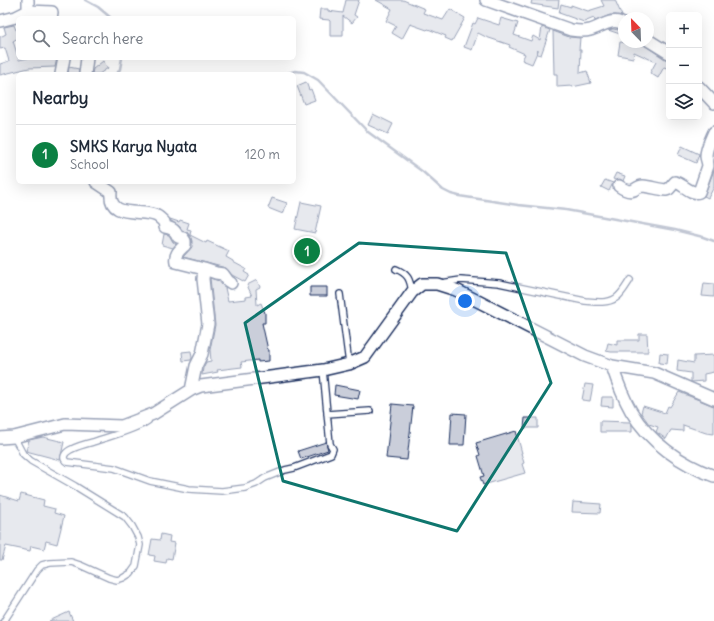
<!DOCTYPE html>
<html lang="en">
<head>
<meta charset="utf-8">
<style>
  body { margin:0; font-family:Delius,sans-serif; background:#f2f2f3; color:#1f2937 }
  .controls { position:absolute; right:12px; top:12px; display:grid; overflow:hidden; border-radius:6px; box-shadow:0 4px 16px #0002 }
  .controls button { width:36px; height:36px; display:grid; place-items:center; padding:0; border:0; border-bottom:1px solid #e0e1e3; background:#fff; color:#1f2937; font:20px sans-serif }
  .compass { position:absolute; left:618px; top:12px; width:36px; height:36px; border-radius:50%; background:#fff; box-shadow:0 4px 16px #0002; rotate:337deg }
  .you { position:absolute; left:465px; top:301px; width:14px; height:14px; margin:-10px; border:3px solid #fff; border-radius:50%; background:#1a73e8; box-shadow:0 0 0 6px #1a73e833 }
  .badge { display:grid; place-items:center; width:26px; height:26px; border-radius:50%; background:#0b8043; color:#fff; font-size:13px; font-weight:700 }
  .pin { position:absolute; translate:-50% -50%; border:2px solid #fff; box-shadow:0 1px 4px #0006 }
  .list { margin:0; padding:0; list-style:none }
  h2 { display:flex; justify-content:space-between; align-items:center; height:52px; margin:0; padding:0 16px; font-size:17px }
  h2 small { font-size:13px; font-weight:400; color:#747a83 }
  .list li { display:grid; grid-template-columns:26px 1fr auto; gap:12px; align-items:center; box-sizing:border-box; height:60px; padding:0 16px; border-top:1px solid #e0e1e3 }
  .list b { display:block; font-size:15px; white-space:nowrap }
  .list p { margin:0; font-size:13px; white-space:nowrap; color:#747a83 }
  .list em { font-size:13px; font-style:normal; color:#747a83 }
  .icon { flex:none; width:22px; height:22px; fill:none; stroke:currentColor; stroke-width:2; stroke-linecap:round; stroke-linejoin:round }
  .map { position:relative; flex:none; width:714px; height:621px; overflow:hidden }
  .search { position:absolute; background:#fff; box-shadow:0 4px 16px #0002; left:16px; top:16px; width:280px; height:44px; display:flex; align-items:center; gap:10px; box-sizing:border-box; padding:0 14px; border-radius:6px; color:#747a83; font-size:15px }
  .panel { position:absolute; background:#fff; box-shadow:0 4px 16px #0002; left:16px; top:72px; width:280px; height:112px; border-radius:6px }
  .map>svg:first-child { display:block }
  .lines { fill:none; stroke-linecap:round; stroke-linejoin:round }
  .stream { stroke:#77839f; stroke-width:2.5 }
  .building { fill:#caceda; stroke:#1b2f5e }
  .service-casing { stroke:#1b2f5e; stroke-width:8 }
  .minor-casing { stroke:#1b2f5e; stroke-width:14 }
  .service { stroke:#fff; stroke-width:5.5 }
  .minor { stroke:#fff; stroke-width:11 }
  .marked { fill:none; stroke:#0f766e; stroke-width:3; stroke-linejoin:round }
</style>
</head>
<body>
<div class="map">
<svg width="714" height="621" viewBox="0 0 714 621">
  <rect width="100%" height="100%" fill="#fff"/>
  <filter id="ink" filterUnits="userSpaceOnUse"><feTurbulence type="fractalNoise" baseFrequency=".025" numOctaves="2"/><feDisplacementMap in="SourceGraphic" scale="8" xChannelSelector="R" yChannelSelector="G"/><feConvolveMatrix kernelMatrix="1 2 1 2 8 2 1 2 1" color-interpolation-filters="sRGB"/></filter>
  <g filter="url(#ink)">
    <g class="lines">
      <path class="stream" d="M 85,0 L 98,7 L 111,18
        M 117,74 L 120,69 L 122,58
        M 285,74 L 295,71 L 304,72 L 318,80 L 368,132 L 423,172 L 443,190 L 451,194 L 459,196 L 518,205 L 566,210 L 675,230 L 703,237 L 714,241"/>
    </g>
    <path class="building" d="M 346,0 L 359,0 L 354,15 L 357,17 L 352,23 L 343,16 L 343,36 L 330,36 L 330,21 L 329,20 L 319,19 L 320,9 L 328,9 L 328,11 L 343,13 Z
      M 376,0 L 403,0 L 425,9 L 423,13 L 443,20 L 450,9 L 465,18 L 452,41 L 445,38 L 446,36 L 428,29 L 427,30 L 410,24 L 402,39 L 392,33 L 396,26 L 386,21 L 392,9 Z
      M 532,0 L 559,0 L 558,8 L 531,4 Z
      M 601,0 L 615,0 L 622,16 L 616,15 L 610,15 L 595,21 L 594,18 L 584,22 L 559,13 L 561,4 L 571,7 L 571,5 L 588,11 L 604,6 Z
      M 478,18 L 499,25 L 501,18 L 518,23 L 514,35 L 531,41 L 533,36 L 540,40 L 542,27 L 550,30 L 541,55 L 537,54 L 538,50 L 532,64 L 522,60 L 525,54 L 509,47 L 510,45 L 486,37 L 478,33 L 472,50 L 464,47 L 473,23 L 475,24 Z
      M 14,25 L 16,30 L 18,30 L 18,38 L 13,41 L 19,60 L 28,58 L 57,58 L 55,67 L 29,68 L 0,75 L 0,64 L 9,61 L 5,48 L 0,49 L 0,37 L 6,34 L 4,27 Z
      M 613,29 L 619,30 L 620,34 L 608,30 Z
      M 553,31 L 569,37 L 580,38 L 579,50 L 581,50 L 580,73 L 587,71 L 591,83 L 572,87 L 572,86 L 557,87 L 557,74 L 554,74 Z
      M 620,42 L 644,45 L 665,59 L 669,60 L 669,69 L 664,67 L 658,78 L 650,73 L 656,62 L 634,52 L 633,58 L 618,55 Z
      M 103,61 L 108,68 L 99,74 L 92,74 L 93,69 Z
      M 69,67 L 79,69 L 78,74 L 68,74 Z
      M 306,82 L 309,90 L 311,89 L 315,100 L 304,104 L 297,86 Z
      M 373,114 L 393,124 L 388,134 L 368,125 Z
      M 682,146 L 699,154 L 696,163 L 678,155 Z
      M 714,170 L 714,187 L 708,198 L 704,196 Z
      M 616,173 L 625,176 L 623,181 L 620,179 L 615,180 L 613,179 Z
      M 605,180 L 613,183 L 609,191 L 601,187 Z
      M 272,198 L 287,203 L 283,214 L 268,208 Z
      M 301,202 L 321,206 L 315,233 L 295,229 Z
      M 170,219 L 179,222 L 180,220 L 189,223 L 187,229 L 191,230 L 190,235 L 206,243 L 207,241 L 229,251 L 226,257 L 233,261 L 233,262 L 246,269 L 244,272 L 249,275 L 245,282 L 232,275 L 226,268 L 183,257 L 192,247 L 192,241 L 191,238 L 187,232 L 183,231 L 179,226 L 171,221 Z
      M 164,234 L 169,235 L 173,242 L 176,244 L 173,248 L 162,245 Z
      M 210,278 L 219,281 L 222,285 L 226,288 L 225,288 L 228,301 L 246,299 L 246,297 L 252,296 L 247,285 L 257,280 L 260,287 L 256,289 L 257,305 L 261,303 L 265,313 L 265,323 L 262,323 L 268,350 L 269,350 L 269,361 L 258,362 L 258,360 L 241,362 L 242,367 L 217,370 L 218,372 L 202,375 L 203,368 L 206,362 L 211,361 L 210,350 L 215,325 Z
      M 704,283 L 714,284 L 714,297 L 702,296 Z
      M 310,287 L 327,287 L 327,296 L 310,296 Z
      M 639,334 L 647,334 L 648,352 L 611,352 L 606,351 L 608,343 L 617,345 L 617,340 L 639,340 Z
      M 191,351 L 192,358 L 191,360 L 183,361 L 182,352 Z
      M 660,353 L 668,354 L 667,364 L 659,363 Z
      M 714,355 L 714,372 L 704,374 L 704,381 L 691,382 L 691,373 L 677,371 L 678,360 L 694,363 L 694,356 Z
      M 585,384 L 593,385 L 590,401 L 582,400 Z
      M 335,385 L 360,390 L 358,399 L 334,395 Z
      M 679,392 L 714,406 L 714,434 L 706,433 L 683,425 L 683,431 L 671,430 L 666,439 L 659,434 L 656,432 L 658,427 L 649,424 L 641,413 L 643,406 L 665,413 L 668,406 L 670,407 Z
      M 602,397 L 613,397 L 613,407 L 601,406 Z
      M 392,404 L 413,406 L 407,460 L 386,458 Z
      M 452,413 L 466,414 L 464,445 L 450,445 Z
      M 525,418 L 538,418 L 538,428 L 524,428 Z
      M 600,421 L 630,422 L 632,426 L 632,432 L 600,432 Z
      M 516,431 L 522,453 L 521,453 L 524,463 L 522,464 L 525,473 L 483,485 L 480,477 L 484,476 L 478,456 L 480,455 L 476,443 Z
      M 43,437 L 64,442 L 60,460 L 26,451 L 29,440 Z
      M 326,442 L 328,450 L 301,459 L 298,451 Z
      M 21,494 L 44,500 L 43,506 L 55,509 L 54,513 L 64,516 L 57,544 L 46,541 L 44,549 L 31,546 L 30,551 L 6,546 L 2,560 L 0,560 L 0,495 L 19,501 Z
      M 573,502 L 601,504 L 600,513 L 572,512 Z
      M 161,534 L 170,536 L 169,542 L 175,543 L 172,559 L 167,558 L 166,563 L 154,561 L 155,556 L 149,555 L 152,539 L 160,540 Z
      M 69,612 L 73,621 L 49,621 Z"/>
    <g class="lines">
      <defs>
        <path id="service" d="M 396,269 C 408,274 410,279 412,292
          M 441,283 L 461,280 L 499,283 L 585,301 C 595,302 607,304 616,298 C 622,294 626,286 630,280
          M 340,294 L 349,364
          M 327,414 L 370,411
          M 148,421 C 133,431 110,436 93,442 C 85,444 77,446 70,450 C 65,453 61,458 67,462 L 114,468 L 150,481 L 189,489 L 222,491 L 245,488 L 256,484 L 265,478 L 285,470 L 294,468 L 331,454 L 333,449 L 330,444 L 323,370
          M 4,621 L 37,570 L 42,565 L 50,563 L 71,562 L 80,565 L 109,578 L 117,580 L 123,578 L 131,573 L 136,566 L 140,545 L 138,537 L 132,526 L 125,517 L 75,486 L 31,461 L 23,454 L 14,437"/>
        <path id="minor" d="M 486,0 L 571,30 C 577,31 584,32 590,30 C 601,27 614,16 624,25
          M 28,11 L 52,12 L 51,18 L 52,18
          M 0,21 L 16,17 L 28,11 L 28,0
          M 648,40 L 669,53
          M 61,74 L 64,58
          M 85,74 L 87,58
          M 699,87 L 714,103
          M 96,182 L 111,192 C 108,220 142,208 157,216 C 159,217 162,220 164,222 L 165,227 C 172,228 175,230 178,237 L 183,238 L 185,241 L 185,245 C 180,250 174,254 176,262 L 204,269 L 203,279 L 208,324 L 202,354 L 196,366 L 191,390
          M 619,186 C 623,189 629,192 634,190 C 637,188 639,186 643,186 C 651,187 658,189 666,190 L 669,189 L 675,182 C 683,184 691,195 699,192 L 708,166 C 708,162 706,159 706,156 C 706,148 711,139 714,132
          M 204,269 L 216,273 L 223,274 L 228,281 L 231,283
          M 612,366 C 617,381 623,397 631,411 C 649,442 681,464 714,476
          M 0,438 L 14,437 L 65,424 L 122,426 L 153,414 L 191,390 L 201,386 L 323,370 L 349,364 L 365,357 L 412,292 L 422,284 L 437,284 L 456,290 L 585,356 L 612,366 L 654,373 L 714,399"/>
      </defs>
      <use href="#service" class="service-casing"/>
      <use href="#minor" class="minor-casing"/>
      <use href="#service" class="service"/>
      <use href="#minor" class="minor"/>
    </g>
  </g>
  <path d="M0 0H714V621H0ZM 359,243 L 506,253 L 551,383 L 457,531 L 283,481 L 245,323 Z" fill="#fff" fill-opacity=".55" fill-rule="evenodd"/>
  <path class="marked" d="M 359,243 L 506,253 L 551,383 L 457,531 L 283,481 L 245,323 Z"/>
</svg>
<div class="controls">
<button>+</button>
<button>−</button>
<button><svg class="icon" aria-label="layers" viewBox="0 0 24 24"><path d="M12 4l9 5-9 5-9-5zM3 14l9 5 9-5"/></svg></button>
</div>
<svg class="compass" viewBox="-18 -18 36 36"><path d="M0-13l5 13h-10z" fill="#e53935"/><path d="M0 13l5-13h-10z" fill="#747a83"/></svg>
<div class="you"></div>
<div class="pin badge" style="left:307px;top:251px">1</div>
<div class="search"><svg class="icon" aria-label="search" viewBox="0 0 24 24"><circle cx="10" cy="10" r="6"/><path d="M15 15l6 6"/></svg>Search here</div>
<section class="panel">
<h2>Nearby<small></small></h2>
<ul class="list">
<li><span class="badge">1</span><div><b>SMKS Karya Nyata</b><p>School</p></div><em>120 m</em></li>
</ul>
</section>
</div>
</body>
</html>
